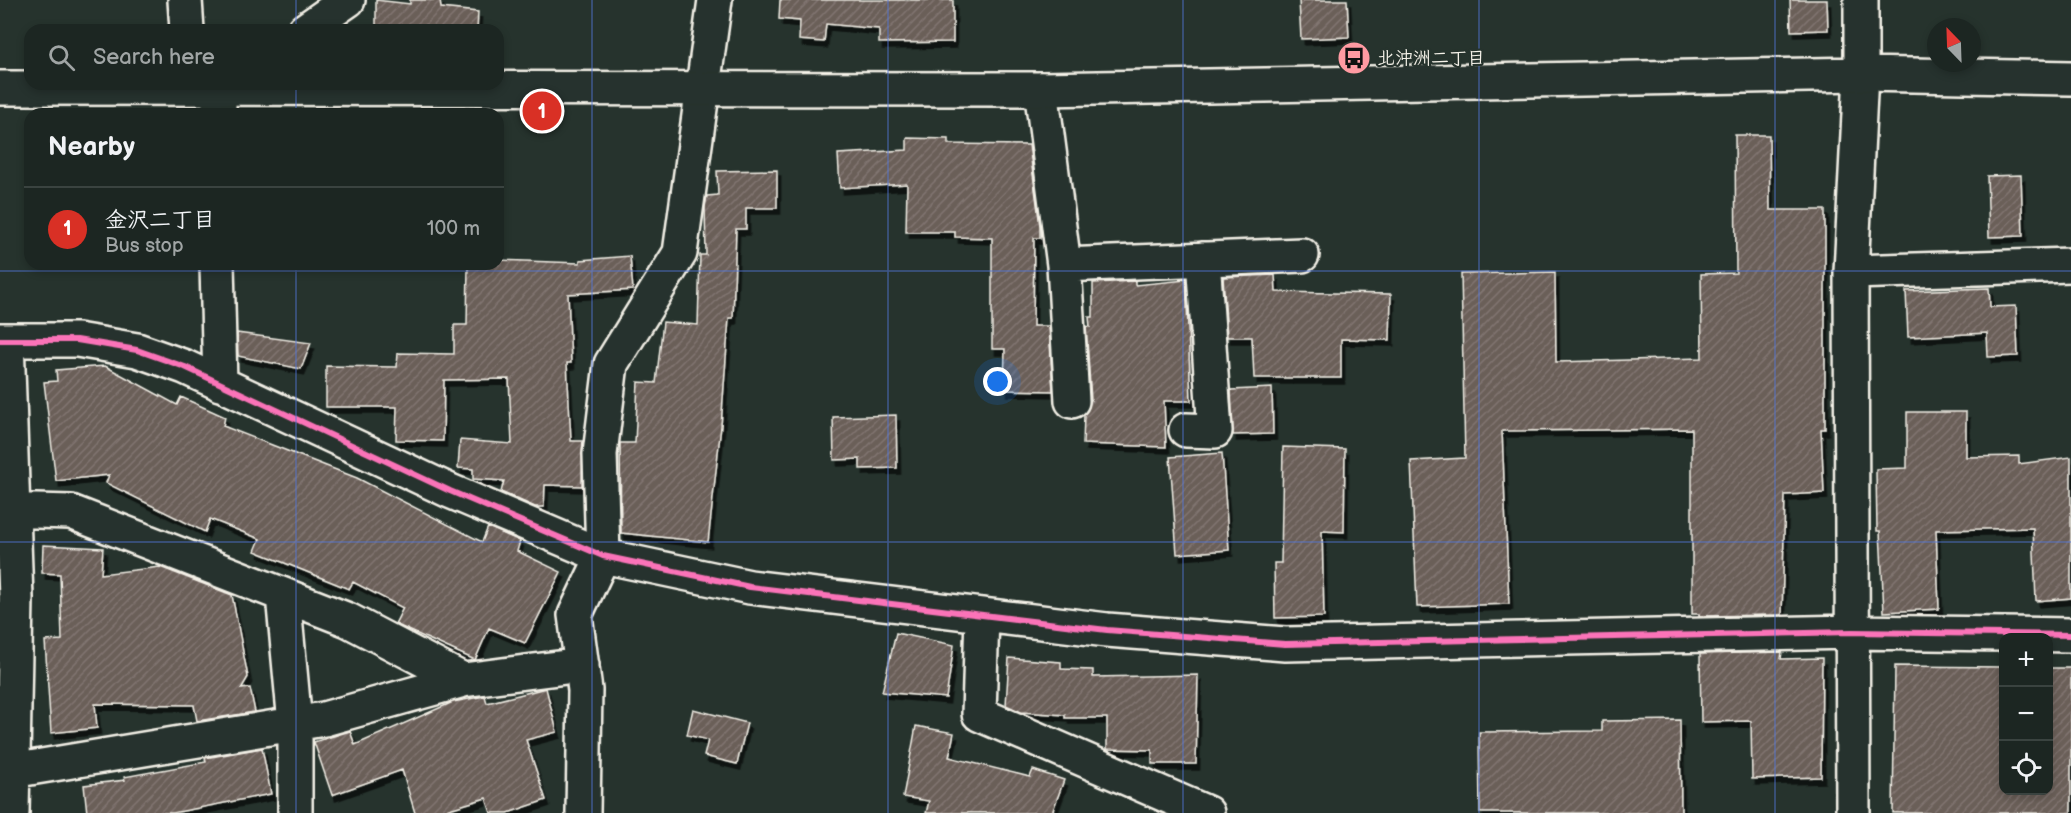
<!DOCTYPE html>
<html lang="en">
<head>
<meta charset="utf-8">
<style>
  body { margin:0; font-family:"Balsamiq Sans","Klee One",sans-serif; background:#29322f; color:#f1f3f6 }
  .controls { position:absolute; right:18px; bottom:18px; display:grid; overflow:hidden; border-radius:12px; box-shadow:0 3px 9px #0003 }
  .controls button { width:54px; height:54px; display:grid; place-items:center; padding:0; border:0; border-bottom:2px solid #3a4340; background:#1c2622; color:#f1f3f6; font:30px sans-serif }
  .compass { position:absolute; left:1927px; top:18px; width:54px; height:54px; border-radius:50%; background:#1c2622; box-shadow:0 3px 9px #0003; rotate:337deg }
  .you { position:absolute; left:998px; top:382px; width:21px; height:21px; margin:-15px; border:4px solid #fff; border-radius:50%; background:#1a73e8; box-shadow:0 0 0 9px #1a73e833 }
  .badge { display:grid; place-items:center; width:39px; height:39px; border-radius:50%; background:#d93025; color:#fff; font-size:20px; font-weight:700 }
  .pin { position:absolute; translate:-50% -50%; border:3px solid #fff; box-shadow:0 2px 6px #0006 }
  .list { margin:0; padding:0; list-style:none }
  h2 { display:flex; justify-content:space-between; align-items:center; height:78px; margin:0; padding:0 24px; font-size:26px }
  h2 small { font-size:20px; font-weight:400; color:#a0a5a5 }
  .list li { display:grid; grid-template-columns:39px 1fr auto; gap:18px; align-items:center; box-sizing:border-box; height:84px; padding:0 24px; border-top:2px solid #3a4340 }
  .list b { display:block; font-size:22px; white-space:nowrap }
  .list p { margin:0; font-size:20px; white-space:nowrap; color:#a0a5a5 }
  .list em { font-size:20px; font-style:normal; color:#a0a5a5 }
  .icon { flex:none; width:33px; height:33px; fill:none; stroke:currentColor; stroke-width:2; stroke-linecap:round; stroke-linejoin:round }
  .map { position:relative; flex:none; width:2071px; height:813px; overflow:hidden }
  .search { position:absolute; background:#1c2622; box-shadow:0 3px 9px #0003; left:24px; top:24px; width:480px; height:66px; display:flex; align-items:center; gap:15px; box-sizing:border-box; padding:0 21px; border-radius:18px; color:#a0a5a5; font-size:22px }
  .panel { position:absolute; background:#1c2622; box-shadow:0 3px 9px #0003; left:24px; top:108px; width:480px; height:162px; border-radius:18px }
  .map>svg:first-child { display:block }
  .building { fill:url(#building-hatch); stroke:#f4f1e8; stroke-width:1.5; filter:url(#shadow) }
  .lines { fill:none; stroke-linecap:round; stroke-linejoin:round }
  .minor-casing { stroke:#f4f1e8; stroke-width:38 }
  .tertiary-casing { stroke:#f4f1e8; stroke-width:38 }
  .minor { stroke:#26332d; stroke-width:33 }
  .tertiary { stroke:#26332d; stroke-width:33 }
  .cycleway-casing { stroke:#26332d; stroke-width:10 }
  .cycleway { stroke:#fb73b8; stroke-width:6 }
  .grid { fill:none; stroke:#5377dc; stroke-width:1.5; stroke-opacity:0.55 }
  .labels { text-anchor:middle; stroke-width:4.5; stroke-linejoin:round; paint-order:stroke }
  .poi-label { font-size:18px; font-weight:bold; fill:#f4f1e8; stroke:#26332d; text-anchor:start }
</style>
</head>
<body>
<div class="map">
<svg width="2071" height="813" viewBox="0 0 2071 813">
  <defs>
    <pattern id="building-hatch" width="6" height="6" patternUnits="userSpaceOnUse" patternTransform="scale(1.5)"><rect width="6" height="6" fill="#6b5e59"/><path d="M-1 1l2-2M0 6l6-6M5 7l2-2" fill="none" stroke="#817671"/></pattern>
    <filter id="shadow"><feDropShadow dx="3.5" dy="6" stdDeviation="0" flood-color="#0009"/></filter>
  </defs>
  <rect width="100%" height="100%" fill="#26332d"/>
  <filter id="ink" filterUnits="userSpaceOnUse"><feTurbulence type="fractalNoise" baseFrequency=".0167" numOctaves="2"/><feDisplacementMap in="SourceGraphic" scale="12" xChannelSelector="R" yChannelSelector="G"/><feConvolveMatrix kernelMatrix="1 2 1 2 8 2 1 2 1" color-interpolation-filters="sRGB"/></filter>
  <g filter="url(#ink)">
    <path class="building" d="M 376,0 L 410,4 L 410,0 L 440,0 L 441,8 L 478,12 L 477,30 L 376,30 Z
      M 780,0 L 953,0 L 953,42 L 879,43 L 879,29 L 826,24 L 824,42 L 799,40 L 800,21 L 779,19 Z
      M 1299,0 L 1347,0 L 1349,37 L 1301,39 Z
      M 1790,0 L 1827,0 L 1828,30 L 1791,31 Z
      M 1735,135 L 1769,135 L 1770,210 L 1825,210 L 1825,429 L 1821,429 L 1824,493 L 1785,495 L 1782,615 L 1699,616 L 1699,614 L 1692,614 L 1692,429 L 1502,431 L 1509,604 L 1417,607 L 1411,461 L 1465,458 L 1461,274 L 1555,272 L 1556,362 L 1702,358 L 1701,274 L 1736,273 Z
      M 907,138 L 948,139 L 948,144 L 1029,145 L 1040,226 L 1040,238 L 1034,238 L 1033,326 L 1049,326 L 1053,391 L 1004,390 L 1005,349 L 992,349 L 992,238 L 955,237 L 955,232 L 906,232 L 907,184 L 840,188 L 838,154 L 907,150 Z
      M 777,170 L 777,208 L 746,208 L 746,229 L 736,229 L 733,318 L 729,318 L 721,426 L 708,542 L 621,533 L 620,443 L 635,443 L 638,382 L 656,383 L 663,322 L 698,325 L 700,255 L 706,255 L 705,207 L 707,196 L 718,195 L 717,171 Z
      M 2021,175 L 2023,236 L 1989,237 L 1987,176 Z
      M 630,256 L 633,290 L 568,294 L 571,363 L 567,363 L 571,441 L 583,441 L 582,486 L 545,485 L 544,507 L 535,507 L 501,492 L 504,481 L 473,479 L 473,469 L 458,468 L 460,440 L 512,444 L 509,379 L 444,380 L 443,441 L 396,440 L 397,407 L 326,407 L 326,366 L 397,367 L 398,353 L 454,354 L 454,325 L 467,325 L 468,264 L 498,264 L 498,260 L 580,263 L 580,260 Z
      M 1275,275 L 1276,292 L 1391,294 L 1390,340 L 1341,339 L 1341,378 L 1254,378 L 1252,337 L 1227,337 L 1223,277 Z
      M 1186,280 L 1191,401 L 1164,401 L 1166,447 L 1083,444 L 1084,415 L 1091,400 L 1086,326 L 1090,327 L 1089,317 L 1093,317 L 1093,283 L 1135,281 L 1135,285 Z
      M 1989,288 L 1990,307 L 2016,306 L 2018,356 L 1988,357 L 1987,333 L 1908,337 L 1906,291 Z
      M 237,333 L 311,343 L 301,369 L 238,356 Z
      M 105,366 L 177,405 L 181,397 L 225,417 L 223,426 L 357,478 L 482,542 L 488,527 L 520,541 L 517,551 L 561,572 L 525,643 L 489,628 L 475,660 L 395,624 L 403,608 L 353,582 L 349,589 L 255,551 L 260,539 L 210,519 L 205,532 L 106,483 L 109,475 L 56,481 L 44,382 L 57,381 L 56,370 Z
      M 1272,388 L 1273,434 L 1233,435 L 1231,390 Z
      M 1907,412 L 1966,412 L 1966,457 L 2019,456 L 2019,464 L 2071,457 L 2071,598 L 2036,601 L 2033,528 L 1936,530 L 1939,609 L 1884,612 L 1880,531 L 1877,531 L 1876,469 L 1907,468 Z
      M 896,415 L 897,468 L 860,469 L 860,459 L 834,460 L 833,417 Z
      M 1283,447 L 1345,449 L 1344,532 L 1322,531 L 1324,617 L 1275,618 L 1274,563 L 1281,563 Z
      M 1222,453 L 1229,550 L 1177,554 L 1170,457 Z
      M 43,545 L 103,548 L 101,574 L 160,567 L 232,595 L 248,677 L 241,689 L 250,688 L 255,712 L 197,721 L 194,705 L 95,704 L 97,728 L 51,733 L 45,641 L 62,640 L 60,574 L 42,573 Z
      M 896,633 L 954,645 L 946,698 L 882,692 Z
      M 1782,652 L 1781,659 L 1822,658 L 1821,777 L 1752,779 L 1751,721 L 1701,722 L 1700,654 Z
      M 1009,658 L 1061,662 L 1061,669 L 1093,670 L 1093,677 L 1198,675 L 1196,764 L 1152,764 L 1152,750 L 1107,749 L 1107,718 L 1065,718 L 1065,715 L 1021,712 L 1006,705 Z
      M 1895,666 L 2004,667 L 2004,790 L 2049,790 L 2049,668 L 2071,668 L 2071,813 L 1893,813 Z
      M 546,688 L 557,732 L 526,740 L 546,800 L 508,813 L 491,813 L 486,798 L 436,813 L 415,813 L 402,770 L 332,795 L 314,742 L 350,731 L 355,745 L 453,702 L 485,696 L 487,703 Z
      M 693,709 L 747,723 L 737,764 L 704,756 L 708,740 L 687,735 Z
      M 1680,720 L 1681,813 L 1480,813 L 1479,732 L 1602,731 L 1602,721 Z
      M 916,726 L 954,733 L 949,757 L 1030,777 L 1033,770 L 1064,780 L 1052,813 L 926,813 L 929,801 L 903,797 Z
      M 262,748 L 271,794 L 173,813 L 87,813 L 84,785 L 125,780 L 124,777 L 206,762 L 205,758 Z"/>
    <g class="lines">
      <defs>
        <path id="minor" d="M 185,0 L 187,30
          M 305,30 L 348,0
          M 1041,89 L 1064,265 L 1072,401
          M 219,114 L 219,87
          M 217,264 L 220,384
          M 1064,265 L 1302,255
          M 1851,272 L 2071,265
          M 0,340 L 77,340 L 137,350 L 185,367 L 450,491 L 603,556 L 750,587 L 1107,630 L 1285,644 L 1852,632 L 2071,635
          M 7,340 L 16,598 L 12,813
          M 1186,430 L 1215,431 L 1203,259
          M 0,510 L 71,512 L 348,620 L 463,680
          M 283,595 L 295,724 L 295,813
          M 982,615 L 979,714 L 1207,813
          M 0,773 L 324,719 L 463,680 L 582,665
          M 583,813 L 585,690 L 575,615 L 603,556 L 600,454 L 611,364 L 680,253 L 715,0
          M 1853,813 L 1851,272 L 1861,74"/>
        <path id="tertiary" d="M 1861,0 L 1861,74
          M 0,88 L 1041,89 L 1861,74 L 2071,78"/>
      </defs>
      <use href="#minor" class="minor-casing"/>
      <use href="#tertiary" class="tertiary-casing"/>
      <use href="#minor" class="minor"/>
      <use href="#tertiary" class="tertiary"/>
      <defs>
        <path id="cycleway" d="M 0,340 L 77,340 L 137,350 L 185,367 L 450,491 L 603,556 L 750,587 L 1107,630 L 1285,644 L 1852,632 L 2071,635"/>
      </defs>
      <use href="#cycleway" class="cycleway-casing"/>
      <use href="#cycleway" class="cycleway"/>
    </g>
  </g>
  <path class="grid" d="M 296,0 L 296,30M 592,0 L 592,813M 888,0 L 888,813M 1183,0 L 1183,813M 1479,0 L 1479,813M 1775,0 L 1775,813M 296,84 L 296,114M 296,264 L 296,813M 0,271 L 2071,271M 0,542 L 2071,542"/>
  <defs>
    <symbol id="bus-disc" viewBox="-11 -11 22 22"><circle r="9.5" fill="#ff9aa2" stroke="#26332d"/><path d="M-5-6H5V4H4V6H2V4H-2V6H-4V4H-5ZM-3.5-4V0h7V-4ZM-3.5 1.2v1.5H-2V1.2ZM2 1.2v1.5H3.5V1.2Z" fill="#111"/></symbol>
  </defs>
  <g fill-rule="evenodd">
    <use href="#bus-disc" x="1335" y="39" width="38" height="38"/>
  </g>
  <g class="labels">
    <g class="poi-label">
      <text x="1377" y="64">北沖洲二丁目</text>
    </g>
  </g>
</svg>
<div class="controls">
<button>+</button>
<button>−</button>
<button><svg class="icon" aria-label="locate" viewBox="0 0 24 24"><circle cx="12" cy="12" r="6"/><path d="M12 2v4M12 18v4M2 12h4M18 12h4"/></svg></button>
</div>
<svg class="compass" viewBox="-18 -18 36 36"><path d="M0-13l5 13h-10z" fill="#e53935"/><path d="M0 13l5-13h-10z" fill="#a0a5a5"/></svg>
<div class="you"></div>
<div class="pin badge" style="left:542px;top:111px">1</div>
<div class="search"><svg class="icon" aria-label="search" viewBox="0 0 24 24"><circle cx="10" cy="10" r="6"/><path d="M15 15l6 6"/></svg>Search here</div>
<section class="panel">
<h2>Nearby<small></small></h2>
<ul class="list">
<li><span class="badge">1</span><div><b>金沢二丁目</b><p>Bus stop</p></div><em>100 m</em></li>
</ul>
</section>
</div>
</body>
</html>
